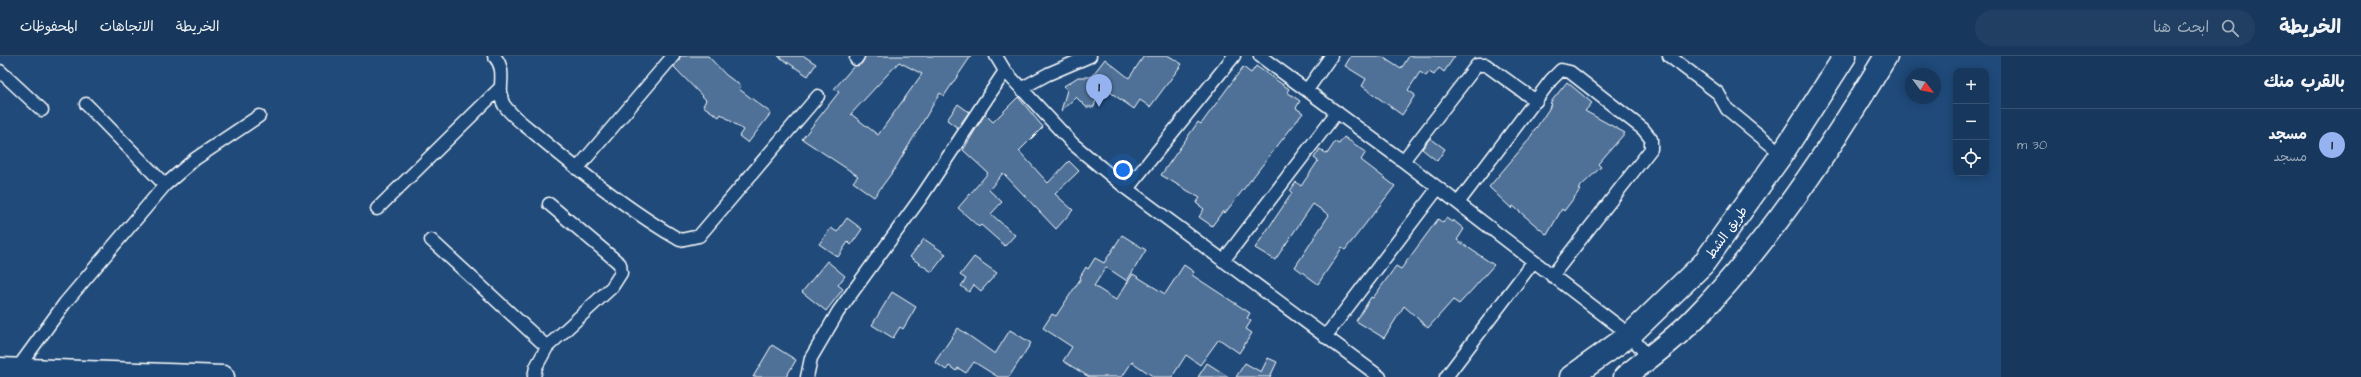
<!DOCTYPE html>
<html lang="ar">
<head>
<meta charset="utf-8">
<style>
  body { margin:0; font-family:"Architects Daughter","Playpen Sans Arabic",sans-serif; background:#203f62; color:#f1f3f6; direction:rtl }
  .controls { position:absolute; right:12px; top:12px; display:grid; overflow:hidden; border-radius:8px; box-shadow:0 2px 10px #0003 }
  .controls button { width:36px; height:36px; display:grid; place-items:center; padding:0; border:0; border-bottom:1px solid #365272; background:#17385c; color:#f1f3f6; font:20px sans-serif }
  .compass { position:absolute; left:1905px; top:12px; width:36px; height:36px; border-radius:50%; background:#17385c; box-shadow:0 2px 10px #0003; rotate:122deg }
  .you { position:absolute; left:1123px; top:114px; width:14px; height:14px; margin:-10px; border:3px solid #fff; border-radius:50%; background:#1a73e8; box-shadow:0 0 0 6px #1a73e833 }
  .badge { display:grid; place-items:center; width:26px; height:26px; border-radius:50%; background:#95b2f1; color:#111; font-size:13px; font-weight:700 }
  .pin { position:absolute; translate:-50% -33px; filter:drop-shadow(0 1px 2px #0008) }
  .pin::after { content:''; position:absolute; top:21px; width:14px; height:12px; background:inherit; clip-path:polygon(0 0,100% 0,50% 100%) }
  .list { margin:0; padding:0; list-style:none }
  h2 { display:flex; justify-content:space-between; align-items:center; height:52px; margin:0; padding:0 16px; font-size:17px }
  h2 small { font-size:13px; font-weight:400; color:#9eacbb }
  .list li { display:grid; grid-template-columns:26px 1fr auto; gap:12px; align-items:center; box-sizing:border-box; height:72px; padding:0 16px; border-top:1px solid #365272 }
  .list b { display:block; font-size:15px; white-space:nowrap }
  .list p { margin:0; font-size:13px; white-space:nowrap; color:#9eacbb }
  .list em { font-size:13px; font-style:normal; color:#9eacbb }
  .icon { flex:none; width:22px; height:22px; fill:none; stroke:currentColor; stroke-width:2; stroke-linecap:round; stroke-linejoin:round }
  .map { position:relative; flex:none; width:2001px; height:321px; overflow:hidden; direction:ltr }
  header { display:flex; align-items:center; gap:24px; box-sizing:border-box; height:56px; padding:0 20px; background:#17385c; border-bottom:1px solid #365272 }
  header strong { font-size:19px }
  nav { display:flex; gap:22px; margin-inline-start:auto; font-size:14px }
  .search { width:280px; height:36px; background:#203f62; display:flex; align-items:center; gap:10px; box-sizing:border-box; padding:0 14px; border-radius:22px; color:#9eacbb; font-size:15px }
  main { display:flex }
  aside { flex:1; background:#17385c }
  .map>svg:first-child { display:block }
  .building { fill:#507197; stroke:#fff; fill-rule:evenodd }
  .lines { fill:none; stroke-linecap:round; stroke-linejoin:round }
  .street-casing { stroke:#fff; stroke-width:15 }
  .highway-casing { stroke:#fff; stroke-width:25 }
  .street { stroke:#1f4a7a; stroke-width:12 }
  .highway { stroke:#1f4a7a; stroke-width:22 }
  .labels { text-anchor:middle; stroke-width:3; stroke-linejoin:round; paint-order:stroke }
  .street-label { font-size:13px; fill:#fff; stroke:#1f4a7a }
</style>
</head>
<body>
<header>
<strong>الخريطة</strong>
<div class="search"><svg class="icon" aria-label="search" viewBox="0 0 24 24"><circle cx="10" cy="10" r="6"/><path d="M15 15l6 6"/></svg>ابحث هنا</div>
<nav><a>الخريطة</a><a>الاتجاهات</a><a>المحفوظات</a></nav>
</header>
<main>
<aside>
<h2>بالقرب منك<small></small></h2>
<ul class="list">
<li><span class="badge">1</span><div><b>مسجد</b><p>مسجد</p></div><em>30 m</em></li>
</ul>
</aside>
<div class="map">
<svg width="2001" height="321" viewBox="0 0 2001 321">
  <rect width="100%" height="100%" fill="#1f4a7a"/>
  <filter id="ink" filterUnits="userSpaceOnUse"><feTurbulence type="fractalNoise" baseFrequency=".025" numOctaves="2"/><feDisplacementMap in="SourceGraphic" scale="8" xChannelSelector="R" yChannelSelector="G"/><feConvolveMatrix kernelMatrix="1 2 1 2 8 2 1 2 1" color-interpolation-filters="sRGB"/></filter>
  <g filter="url(#ink)">
    <path class="building" d="M 680,0 L 708,0 L 726,19 L 741,30 L 739,33 L 771,57 L 748,87 L 739,80 L 743,74 L 721,58 L 719,61 L 703,50 L 706,44 L 674,11 Z
      M 778,0 L 804,0 L 816,8 L 808,20 Z
      M 865,0 L 971,0 L 944,40 L 940,37 L 894,114 L 874,141 L 853,126 L 858,120 L 802,83 L 839,36 L 834,33 L 854,10 L 862,7 ZM 899,6 L 922,18 L 878,79 L 851,58 Z
      M 1144,0 L 1169,0 L 1182,8 L 1150,51 L 1140,44 L 1134,53 L 1100,29 L 1094,51 L 1086,51 L 1076,41 L 1061,55 L 1067,34 L 1064,30 L 1078,21 L 1091,21 L 1105,3 L 1129,22 Z
      M 1351,0 L 1381,0 L 1401,13 L 1409,0 L 1455,0 L 1444,16 L 1439,12 L 1434,19 L 1429,16 L 1426,20 L 1420,16 L 1408,34 L 1415,39 L 1402,59 L 1362,30 L 1366,23 L 1345,10 Z
      M 1256,10 L 1289,33 L 1287,36 L 1300,45 L 1296,52 L 1303,57 L 1225,157 L 1223,155 L 1212,170 L 1199,161 L 1204,153 L 1196,147 L 1200,142 L 1161,119 L 1198,66 L 1201,68 L 1243,11 L 1251,17 Z
      M 1567,26 L 1592,47 L 1585,55 L 1625,77 L 1598,108 L 1601,111 L 1578,133 L 1580,134 L 1564,155 L 1562,153 L 1547,179 L 1513,150 L 1512,153 L 1489,131 L 1527,86 L 1552,48 L 1550,47 Z
      M 1018,41 L 1043,71 L 1019,95 L 1048,127 L 1069,105 L 1079,115 L 1055,138 L 1073,154 L 1056,173 L 1003,117 L 989,134 L 1002,146 L 991,158 L 1015,179 L 1005,190 L 981,169 L 979,171 L 958,152 L 988,117 L 963,94 L 985,58 L 993,66 Z
      M 958,48 L 969,56 L 958,72 L 947,64 Z
      M 1344,81 L 1366,96 L 1361,104 L 1395,130 L 1345,194 L 1342,192 L 1318,228 L 1295,211 L 1329,159 L 1313,148 L 1275,204 L 1255,192 L 1292,137 L 1290,135 L 1296,126 L 1301,130 L 1318,105 L 1314,102 L 1320,93 L 1327,98 L 1335,86 L 1339,88 Z
      M 1430,82 L 1445,93 L 1437,105 L 1422,93 Z
      M 847,162 L 862,173 L 851,189 L 848,186 L 838,201 L 819,188 L 831,172 L 837,176 Z
      M 1446,162 L 1452,166 L 1453,164 L 1464,173 L 1457,184 L 1494,209 L 1472,234 L 1459,248 L 1453,244 L 1428,272 L 1404,250 L 1384,282 L 1356,265 L 1371,241 L 1373,242 L 1396,210 L 1401,213 L 1438,163 L 1443,167 Z
      M 1122,179 L 1146,194 L 1127,225 L 1106,211 L 1094,230 L 1116,244 L 1133,218 L 1165,238 L 1184,209 L 1194,216 L 1192,219 L 1250,257 L 1247,262 L 1251,265 L 1246,273 L 1252,277 L 1239,297 L 1219,283 L 1200,309 L 1186,299 L 1172,321 L 1154,321 L 1132,306 L 1122,321 L 1089,321 L 1063,305 L 1072,291 L 1043,272 L 1052,258 L 1056,260 L 1081,222 L 1080,221 L 1086,211 L 1088,213 L 1095,202 L 1104,207 Z
      M 924,183 L 946,198 L 932,216 L 910,201 Z
      M 974,201 L 997,217 L 981,235 L 974,229 L 969,236 L 961,230 L 966,223 L 960,219 Z
      M 827,205 L 845,220 L 838,229 L 843,233 L 826,255 L 802,236 Z
      M 892,236 L 916,251 L 903,273 L 900,271 L 893,282 L 872,269 Z
      M 958,272 L 995,298 L 1010,274 L 1031,287 L 1009,321 L 998,321 L 974,306 L 966,317 L 958,312 L 956,315 L 949,310 L 946,314 L 935,306 Z
      M 772,289 L 796,304 L 786,321 L 753,321 Z
      M 1268,302 L 1277,306 L 1270,321 L 1236,321 L 1245,307 L 1261,316 Z
      M 1207,307 L 1229,321 L 1198,321 Z"/>
    <g class="lines">
      <defs>
        <path id="street" d="M 494,0 C 509,16 495,34 504,49 C 513,62 529,72 540,82 C 584,119 631,156 680,184 L 699,180 L 818,40
          M 996,0 L 1005,15 L 1073,88 L 1127,133 L 1380,321
          M 1260,0 L 1403,105 L 1630,279 L 1649,302
          M 1669,0 L 1718,37 L 1727,53 L 1782,98
          M 856,3 L 858,0
          M 0,15 L 42,54
          M 1022,32 L 1048,18 L 1090,0
          M 1307,34 L 1331,0
          M 86,48 L 165,129
          M 1403,105 L 1477,9 L 1486,9 L 1536,45
          M 577,113 L 673,0
          M 1127,133 L 1234,0
          M 1458,147 L 1551,24 L 1561,14 L 1570,16 L 1643,73 L 1651,83 L 1651,93 L 1552,220
          M 377,153 L 501,31
          M 431,184 L 547,291
          M 1223,205 L 1337,56
          M 1325,281 L 1438,132
          M 17,313 L 65,247 L 165,129 L 195,103 L 259,60
          M 534,321 L 536,311 L 547,291 L 612,231 L 621,217 L 620,208 L 549,148
          M 807,321 L 811,302 L 838,256 L 920,143 L 1005,15
          M 1446,321 L 1533,206"/>
        <path id="highway" d="M 0,313 L 223,321
          M 1571,321 L 1630,279 L 1703,208 L 1782,98 L 1845,0
          M 1625,321 C 1648,302 1674,284 1695,262 C 1768,188 1833,89 1886,0"/>
      </defs>
      <use href="#street" class="street-casing"/>
      <use href="#highway" class="highway-casing"/>
      <use href="#street" class="street"/>
      <use href="#highway" class="highway"/>
    </g>
  </g>
  <g class="labels">
    <g class="street-label">
      <text transform="translate(1726 176) rotate(-54)" y="5">طريق الشط</text>
    </g>
  </g>
</svg>
<div class="controls">
<button>+</button>
<button>−</button>
<button><svg class="icon" aria-label="locate" viewBox="0 0 24 24"><circle cx="12" cy="12" r="6"/><path d="M12 2v4M12 18v4M2 12h4M18 12h4"/></svg></button>
</div>
<svg class="compass" viewBox="-18 -18 36 36"><path d="M0-13l5 13h-10z" fill="#e53935"/><path d="M0 13l5-13h-10z" fill="#9eacbb"/></svg>
<div class="you"></div>
<div class="pin badge" style="left:1099px;top:51px">1</div>
</div>
</main>
</body>
</html>
